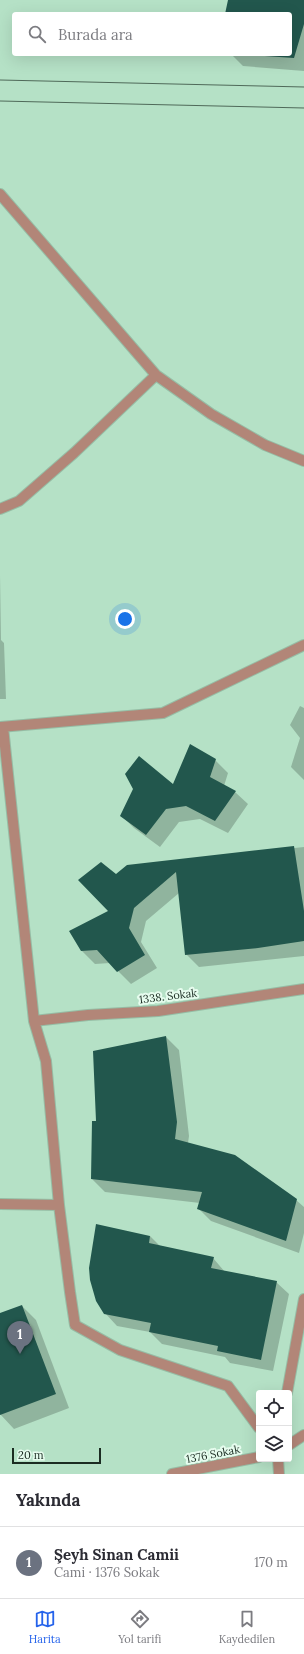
<!DOCTYPE html>
<html lang="tr">
<head>
<meta charset="utf-8">
<style>
  body { margin:0; font-family:Lora,serif; background:#f2f2f3; color:#2b2b33 }
  .controls { position:absolute; right:12px; bottom:12px; display:grid; overflow:hidden; border-radius:4px; box-shadow:0 4px 16px #0002 }
  .controls button { width:36px; height:36px; display:grid; place-items:center; padding:0; border:0; border-bottom:1px solid #e1e1e2; background:#fff; color:#2b2b33; font:20px sans-serif }
  .scale { position:absolute; left:12px; bottom:10px; width:89px; box-sizing:border-box; padding-left:4px; border:2px solid #1b2c22; border-top:0; font-size:11px; line-height:14px; white-space:nowrap; color:#1b2c22; -webkit-text-stroke:3px #e6fcee; paint-order:stroke }
  .you { position:absolute; left:125px; top:619px; width:14px; height:14px; margin:-10px; border:3px solid #fff; border-radius:50%; background:#1a73e8; box-shadow:0 0 0 6px #1a73e833 }
  .badge { display:grid; place-items:center; width:26px; height:26px; border-radius:50%; background:#2563eb; color:#fff; font-size:13px; font-weight:700 }
  .pin { position:absolute; translate:-50% -33px; filter:drop-shadow(0 1px 2px #0008) }
  .pin::after { content:''; position:absolute; top:21px; width:14px; height:12px; background:inherit; clip-path:polygon(0 0,100% 0,50% 100%) }
  .list { margin:0; padding:0; list-style:none }
  h2 { display:flex; justify-content:space-between; align-items:center; height:52px; margin:0; padding:0 16px; font-size:17px }
  h2 small { font-size:13px; font-weight:400; color:#7c7c81 }
  .list li { display:grid; grid-template-columns:26px 1fr auto; gap:12px; align-items:center; box-sizing:border-box; height:72px; padding:0 16px; border-top:1px solid #e1e1e2 }
  .list b { display:block; font-size:15px; white-space:nowrap }
  .list p { margin:0; font-size:13px; white-space:nowrap; color:#7c7c81 }
  .list em { font-size:13px; font-style:normal; color:#7c7c81 }
  .icon { flex:none; width:22px; height:22px; fill:none; stroke:currentColor; stroke-width:2; stroke-linecap:round; stroke-linejoin:round }
  .map { position:relative; flex:none; width:304px; height:1474px; overflow:hidden }
  .search { position:absolute; background:#fff; box-shadow:0 4px 16px #0002; left:12px; right:12px; top:12px; height:44px; display:flex; align-items:center; gap:10px; box-sizing:border-box; padding:0 14px; border-radius:4px; color:#7c7c81; font-size:15px }
  .sheet { height:124px; background:#fff }
  nav { display:flex; justify-content:space-around; align-items:center; box-sizing:border-box; height:56px; border-top:1px solid #e1e1e2; background:#fff; font-size:11px; color:#7c7c81 }
  nav a { display:grid; justify-items:center; gap:2px }
  nav .on { color:#2563eb }
  .map>svg:first-child { display:block }
  .shadow { fill:#0003 }
  .building { fill:#22574d }
  .lines { fill:none; stroke-linecap:round; stroke-linejoin:round }
  .street-casing { stroke:#96bda5; stroke-width:12 }
  .street { stroke:#b28678; stroke-width:10 }
  .tram { stroke:#4f6959; stroke-width:1 }
  .labels { text-anchor:middle; stroke-width:4; stroke-linejoin:round; paint-order:stroke }
  .street-label { font-size:11px; fill:#1b2c22; stroke:#e6fcee }
</style>
</head>
<body>
<div class="map">
<svg width="304" height="1474" viewBox="0 0 304 1474">
  <rect width="100%" height="100%" fill="#b5e1c6"/>
  <path class="shadow" d="M 229,0 L 304,0 L 304,71 L 243,66 L 231,54 L 290,54 L 290,14 L 226,14 Z
    M 0,575 L 1,640 L 4,643 L 6,699 L 0,699 Z
    M 300,706 L 304,708 L 304,780 L 291,767 L 300,738 L 290,725 Z
    M 215,760 L 228,773 L 224,786 L 235,792 L 248,804 L 228,833 L 200,819 L 179,822 L 160,847 L 134,828 L 121,815 L 173,786 Z
    M 304,847 L 304,956 L 199,967 L 186,954 L 179,893 L 146,921 L 141,942 L 157,968 L 131,984 L 110,963 L 95,964 L 81,950 L 109,911 L 116,875 L 127,866 Z
    M 166,1037 L 179,1050 L 189,1136 L 188,1143 L 296,1200 L 304,1207 L 304,1233 L 299,1253 L 211,1221 L 198,1208 L 200,1203 L 105,1192 L 92,1179 L 97,1122 Z
    M 150,1236 L 160,1246 L 213,1258 L 225,1272 L 276,1282 L 289,1294 L 273,1371 L 230,1363 L 225,1357 L 162,1344 L 150,1332 L 117,1326 L 105,1313 Z
    M 22,1306 L 36,1320 L 69,1408 L 14,1429 L 0,1414 L 0,1314 Z"/>
  <path class="building" d="M 228,0 L 304,0 L 304,24 L 294,58 L 236,54 L 290,54 L 290,14 L 225,14 Z
    M 190,744 L 216,759 L 210,777 L 236,791 L 215,821 L 186,806 L 166,809 L 146,835 L 120,816 L 133,789 L 125,774 L 139,756 L 173,784 Z
    M 294,846 L 304,911 L 304,941 L 258,948 L 185,955 L 176,872 L 134,908 L 129,928 L 145,955 L 117,972 L 97,950 L 81,951 L 69,931 L 108,911 L 78,880 L 101,862 L 116,874 L 127,865 Z
    M 166,1036 L 177,1122 L 175,1139 L 235,1155 L 297,1199 L 286,1241 L 197,1209 L 202,1192 L 91,1179 L 92,1121 L 96,1121 L 93,1051 Z
    M 96,1224 L 150,1236 L 149,1243 L 214,1257 L 211,1268 L 277,1281 L 261,1360 L 217,1351 L 218,1346 L 149,1332 L 151,1323 L 104,1314 L 96,1301 L 90,1280 L 89,1268 Z
    M 22,1305 L 56,1394 L 0,1415 L 0,1313 Z"/>
  <g class="lines">
    <defs>
      <path id="street" d="M 0,194 L 156,375 L 211,414 L 265,445 L 304,461
        M 0,509 L 19,501 L 74,453 L 156,375
        M 0,727 L 163,713 L 304,645
        M 3,727 L 34,1021 L 46,1061 L 59,1205 L 70,1292 L 75,1325 L 120,1350 L 228,1386 L 259,1428
        M 34,1021 L 88,1015 L 158,1011 L 304,989
        M 0,1204 L 59,1205
        M 287,1393 L 304,1299
        M 289,1445 L 304,1435
        M 278,1459 L 279,1474
        M 172,1474 L 259,1457"/>
    </defs>
    <use href="#street" class="street-casing"/>
    <use href="#street" class="street"/>
    <path class="tram" d="M 0,80 L 304,87
      M 0,101 L 304,108"/>
  </g>
  <g class="labels">
    <g class="street-label">
      <text transform="translate(168 996) rotate(-7)" y="4">1338. Sokak</text>
      <text transform="translate(213 1454) rotate(-11)" y="4">1376 Sokak</text>
    </g>
  </g>
</svg>
<div class="controls">
<button><svg class="icon" aria-label="locate" viewBox="0 0 24 24"><circle cx="12" cy="12" r="6"/><path d="M12 2v4M12 18v4M2 12h4M18 12h4"/></svg></button>
<button><svg class="icon" aria-label="layers" viewBox="0 0 24 24"><path d="M12 4l9 5-9 5-9-5zM3 14l9 5 9-5"/></svg></button>
</div>
<div class="scale">20 m</div>
<div class="you"></div>
<div class="pin badge" style="left:20px;top:1354px;background:#6b7280">1</div>
<div class="search"><svg class="icon" aria-label="search" viewBox="0 0 24 24"><circle cx="10" cy="10" r="6"/><path d="M15 15l6 6"/></svg>Burada ara</div>
</div>
<section class="sheet">
<h2>Yakında<small></small></h2>
<ul class="list">
<li><span class="badge" style="background:#6b7280">1</span><div><b>Şeyh Sinan Camii</b><p>Cami · 1376 Sokak</p></div><em>170 m</em></li>
</ul>
</section>
<nav>
<a class="on"><svg class="icon" aria-label="map" viewBox="0 0 24 24"><path d="M3 6l6-2 6 2 6-2v14l-6 2-6-2-6 2zM9 4v14M15 6v14"/></svg>Harita</a>
<a><svg class="icon" aria-label="directions" viewBox="0 0 24 24"><path d="M12 3l9 9-9 9-9-9zM9 14v-3h6M13 9l2 2-2 2"/></svg>Yol tarifi</a>
<a><svg class="icon" aria-label="saved" viewBox="0 0 24 24"><path d="M7 4h10v16l-5-4-5 4z"/></svg>Kaydedilen</a>
</nav>
</body>
</html>
